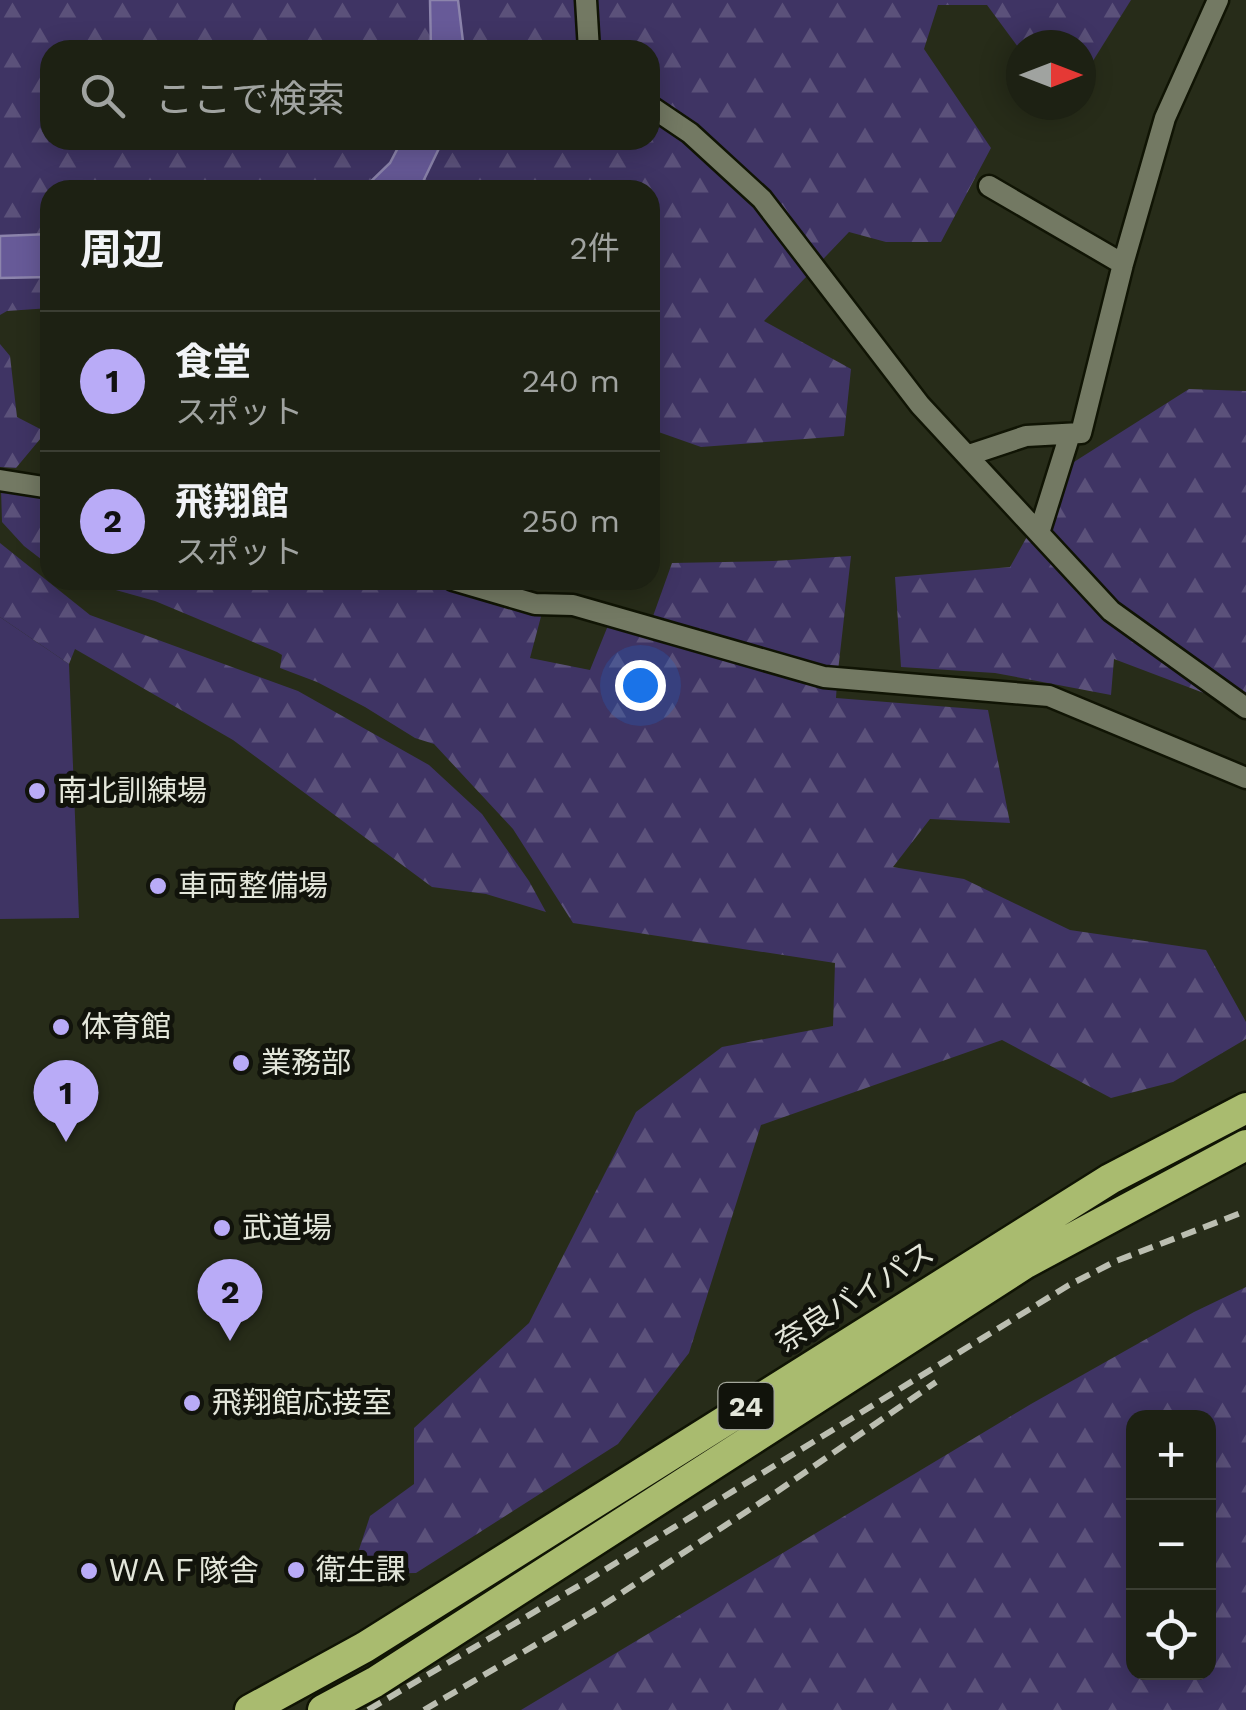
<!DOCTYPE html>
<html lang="ja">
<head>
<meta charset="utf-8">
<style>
  body { margin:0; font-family:"Work Sans","Noto Sans JP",sans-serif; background:#2a2e21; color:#f1f3f6 }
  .controls { position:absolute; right:30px; bottom:30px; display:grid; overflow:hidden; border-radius:20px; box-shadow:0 5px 25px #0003 }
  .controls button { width:90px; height:90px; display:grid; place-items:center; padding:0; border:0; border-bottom:2px solid #3b3e33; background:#1d2113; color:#f1f3f6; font:50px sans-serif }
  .compass { position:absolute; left:1006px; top:30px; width:90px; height:90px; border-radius:50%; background:#1d2113; box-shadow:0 5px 25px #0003; rotate:90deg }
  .you { position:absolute; left:640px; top:685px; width:35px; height:35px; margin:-25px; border:8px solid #fff; border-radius:50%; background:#1a73e8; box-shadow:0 0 0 15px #1a73e833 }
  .badge { display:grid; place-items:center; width:65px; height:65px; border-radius:50%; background:#b9abf7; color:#111; font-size:32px; font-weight:700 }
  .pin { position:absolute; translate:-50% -82px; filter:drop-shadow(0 2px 5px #0008) }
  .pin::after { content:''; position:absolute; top:52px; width:35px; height:30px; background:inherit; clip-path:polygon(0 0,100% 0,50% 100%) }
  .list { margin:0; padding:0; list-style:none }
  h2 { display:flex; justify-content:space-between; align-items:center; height:130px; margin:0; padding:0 40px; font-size:42px }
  h2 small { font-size:32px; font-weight:400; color:#a0a3a0 }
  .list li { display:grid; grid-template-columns:65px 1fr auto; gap:30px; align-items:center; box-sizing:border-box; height:140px; padding:0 40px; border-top:2px solid #3b3e33 }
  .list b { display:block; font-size:38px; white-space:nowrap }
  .list p { margin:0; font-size:32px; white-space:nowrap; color:#a0a3a0 }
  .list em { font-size:32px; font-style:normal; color:#a0a3a0 }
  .icon { flex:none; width:55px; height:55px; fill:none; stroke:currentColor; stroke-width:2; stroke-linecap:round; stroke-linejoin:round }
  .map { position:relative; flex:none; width:1246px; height:1710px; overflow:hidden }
  .search { position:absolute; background:#1d2113; box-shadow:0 5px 25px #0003; left:40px; top:40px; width:620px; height:110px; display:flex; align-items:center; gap:25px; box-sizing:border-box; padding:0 35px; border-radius:30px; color:#a0a3a0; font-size:38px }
  .panel { position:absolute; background:#1d2113; box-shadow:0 5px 25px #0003; left:40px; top:180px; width:620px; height:410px; border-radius:30px }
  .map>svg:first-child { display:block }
  .grass { fill:#3f3464 }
  .forest { fill:url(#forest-firs); fill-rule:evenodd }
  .water { fill:#675a98; stroke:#8c84ac; stroke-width:2.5 }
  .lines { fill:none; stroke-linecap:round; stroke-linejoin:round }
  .street-casing { stroke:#101404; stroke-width:25 }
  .highway-casing { stroke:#101404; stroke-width:35 }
  .street { stroke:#737963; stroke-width:20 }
  .highway { stroke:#a9bb6f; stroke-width:30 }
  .rail { stroke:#bbbeb1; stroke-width:6; stroke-dasharray:15 8; stroke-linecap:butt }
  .poi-dot { fill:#b9abf7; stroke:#11130b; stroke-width:4 }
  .labels { text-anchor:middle; stroke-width:10; stroke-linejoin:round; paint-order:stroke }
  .shield { fill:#11130b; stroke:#a4a79c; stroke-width:2.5 }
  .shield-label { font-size:28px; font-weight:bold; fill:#e3e6da }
  .poi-label { font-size:30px; fill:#e3e6da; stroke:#11130b; text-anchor:start }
  .street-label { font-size:30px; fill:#e3e6da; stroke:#11130b }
</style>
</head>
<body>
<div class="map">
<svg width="1246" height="1710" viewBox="0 0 1246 1710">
  <defs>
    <pattern id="forest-firs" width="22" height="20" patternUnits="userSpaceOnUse" patternTransform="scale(2.5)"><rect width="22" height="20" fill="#3f3464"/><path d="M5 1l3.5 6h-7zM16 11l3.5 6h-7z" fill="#5b517a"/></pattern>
  </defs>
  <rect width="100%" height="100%" fill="#272c19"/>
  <path class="grass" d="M 0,617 L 69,664 L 79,918 L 0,919 Z"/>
  <path class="forest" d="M 0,0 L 430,0 L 431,50 L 50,50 L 50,140 L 402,140 L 390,162 L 362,190 L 50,190 L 50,234 L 0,236 Z
    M 458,0 L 1131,0 L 1081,80 L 1081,45 L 1021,45 L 1021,51 L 987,5 L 938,5 L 924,49 L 991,148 L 941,242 L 886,242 L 849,232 L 764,321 L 851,369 L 844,436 L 701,447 L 650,429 L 650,190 L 419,190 L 443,140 L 650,140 L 650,50 L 464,50 Z
    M 50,277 L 50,308 L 7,311 L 0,315 L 0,278 Z
    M 0,344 L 10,356 L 17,417 L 46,432 L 16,468 L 0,467 Z
    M 1189,389 L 1246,391 L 1246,709 L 1114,659 L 1111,695 L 995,673 L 901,667 L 895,577 L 1010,567 L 1066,467 Z
    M 1,489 L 50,497 L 50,566 L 24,546 L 2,522 Z
    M 0,543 L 90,615 L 298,691 L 429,765 L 482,814 L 529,881 L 546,912 L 486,894 L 432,887 L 233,740 L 75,649 L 69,664 L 0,617 Z
    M 851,556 L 838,671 L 652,619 L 672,563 L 773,561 Z
    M 80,580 L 439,580 L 501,600 L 543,609 L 530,658 L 590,670 L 609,623 L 837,682 L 836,698 L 988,710 L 1010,823 L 930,819 L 893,867 L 964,879 L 1070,930 L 1206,950 L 1246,1022 L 1246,1039 L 1173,1082 L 1111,1098 L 1002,1040 L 761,1125 L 689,1353 L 618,1444 L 416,1573 L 351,1574 L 370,1516 L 414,1484 L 414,1428 L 529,1323 L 636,1112 L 722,1047 L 833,1026 L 835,963 L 573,923 L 513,829 L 434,744 L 415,738 L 365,707 L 317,682 L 280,668 L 282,655 L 277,652 L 155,601 Z
    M 1246,1287 L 1246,1710 L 521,1710 L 1031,1404 L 1194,1312 ZM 1134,1418 L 1208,1418 L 1208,1672 L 1134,1672 Z"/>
  <path class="water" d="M 430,0 L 458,0 L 464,50 L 431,50 Z
    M 402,140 L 443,140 L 419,190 L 362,190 L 390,163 Z
    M 50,234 L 50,277 L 0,278 L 0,236 Z"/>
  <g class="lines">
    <defs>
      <path id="street" d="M 586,0 L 589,50
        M 650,106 L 690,133 L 762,199 L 920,405 L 1111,611 L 1246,708
        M 989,186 L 1123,264
        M 969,455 L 1026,436 L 1081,433 L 1123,264 L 1165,118 L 1218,0
        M 0,480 L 50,488
        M 1039,533 L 1070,434
        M 453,580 L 535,604 L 573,605 L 824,677 L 1049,696 L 1246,778"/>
      <path id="highway" d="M 250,1710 L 365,1647 L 1110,1179 L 1246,1108
        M 323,1710 L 375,1682 L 1026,1263 L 1246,1145"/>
    </defs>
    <use href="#street" class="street-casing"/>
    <use href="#highway" class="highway-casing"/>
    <use href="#street" class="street"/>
    <use href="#highway" class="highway"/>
    <path class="rail" d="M 368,1710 L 580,1585 L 1069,1285 L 1116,1261 L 1246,1211
      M 424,1710 L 597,1609 L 775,1493 L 936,1382"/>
  </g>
  <g class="poi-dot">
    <circle cx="37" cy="791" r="10"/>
    <circle cx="158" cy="886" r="10"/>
    <circle cx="61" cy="1027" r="10"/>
    <circle cx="241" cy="1063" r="10"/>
    <circle cx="222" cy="1228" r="10"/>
    <circle cx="192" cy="1403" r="10"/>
    <circle cx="296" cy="1570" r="10"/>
    <circle cx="89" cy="1571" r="10"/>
  </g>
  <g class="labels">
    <rect class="shield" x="718.5" y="1383" width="55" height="46" rx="8"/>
    <g class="shield-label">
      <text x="746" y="1416">24</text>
    </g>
    <g class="poi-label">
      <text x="57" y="801">南北訓練場</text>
      <text x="178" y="896">車両整備場</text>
      <text x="81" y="1037">体育館</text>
      <text x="261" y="1073">業務部</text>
      <text x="242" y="1238">武道場</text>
      <text x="212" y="1413">飛翔館応接室</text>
      <text x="316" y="1580">衛生課</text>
      <text x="109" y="1581">ＷＡＦ隊舎</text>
    </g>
    <g class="street-label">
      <text transform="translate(855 1297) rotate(-32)" y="10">奈良バイパス</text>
    </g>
  </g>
</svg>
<div class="controls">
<button>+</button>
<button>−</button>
<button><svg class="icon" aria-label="locate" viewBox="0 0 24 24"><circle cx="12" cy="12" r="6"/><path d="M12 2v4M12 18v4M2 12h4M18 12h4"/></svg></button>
</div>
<svg class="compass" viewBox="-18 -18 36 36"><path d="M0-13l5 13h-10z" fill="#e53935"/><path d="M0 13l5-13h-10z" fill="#a0a3a0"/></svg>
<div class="you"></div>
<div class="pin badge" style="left:66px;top:1142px">1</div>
<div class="pin badge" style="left:230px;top:1341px">2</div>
<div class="search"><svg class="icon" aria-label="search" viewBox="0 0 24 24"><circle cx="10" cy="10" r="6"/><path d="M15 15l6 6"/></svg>ここで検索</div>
<section class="panel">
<h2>周辺<small>2件</small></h2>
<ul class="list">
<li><span class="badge">1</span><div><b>食堂</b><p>スポット</p></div><em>240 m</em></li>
<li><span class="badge">2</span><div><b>飛翔館</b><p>スポット</p></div><em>250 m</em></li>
</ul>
</section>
</div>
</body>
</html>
